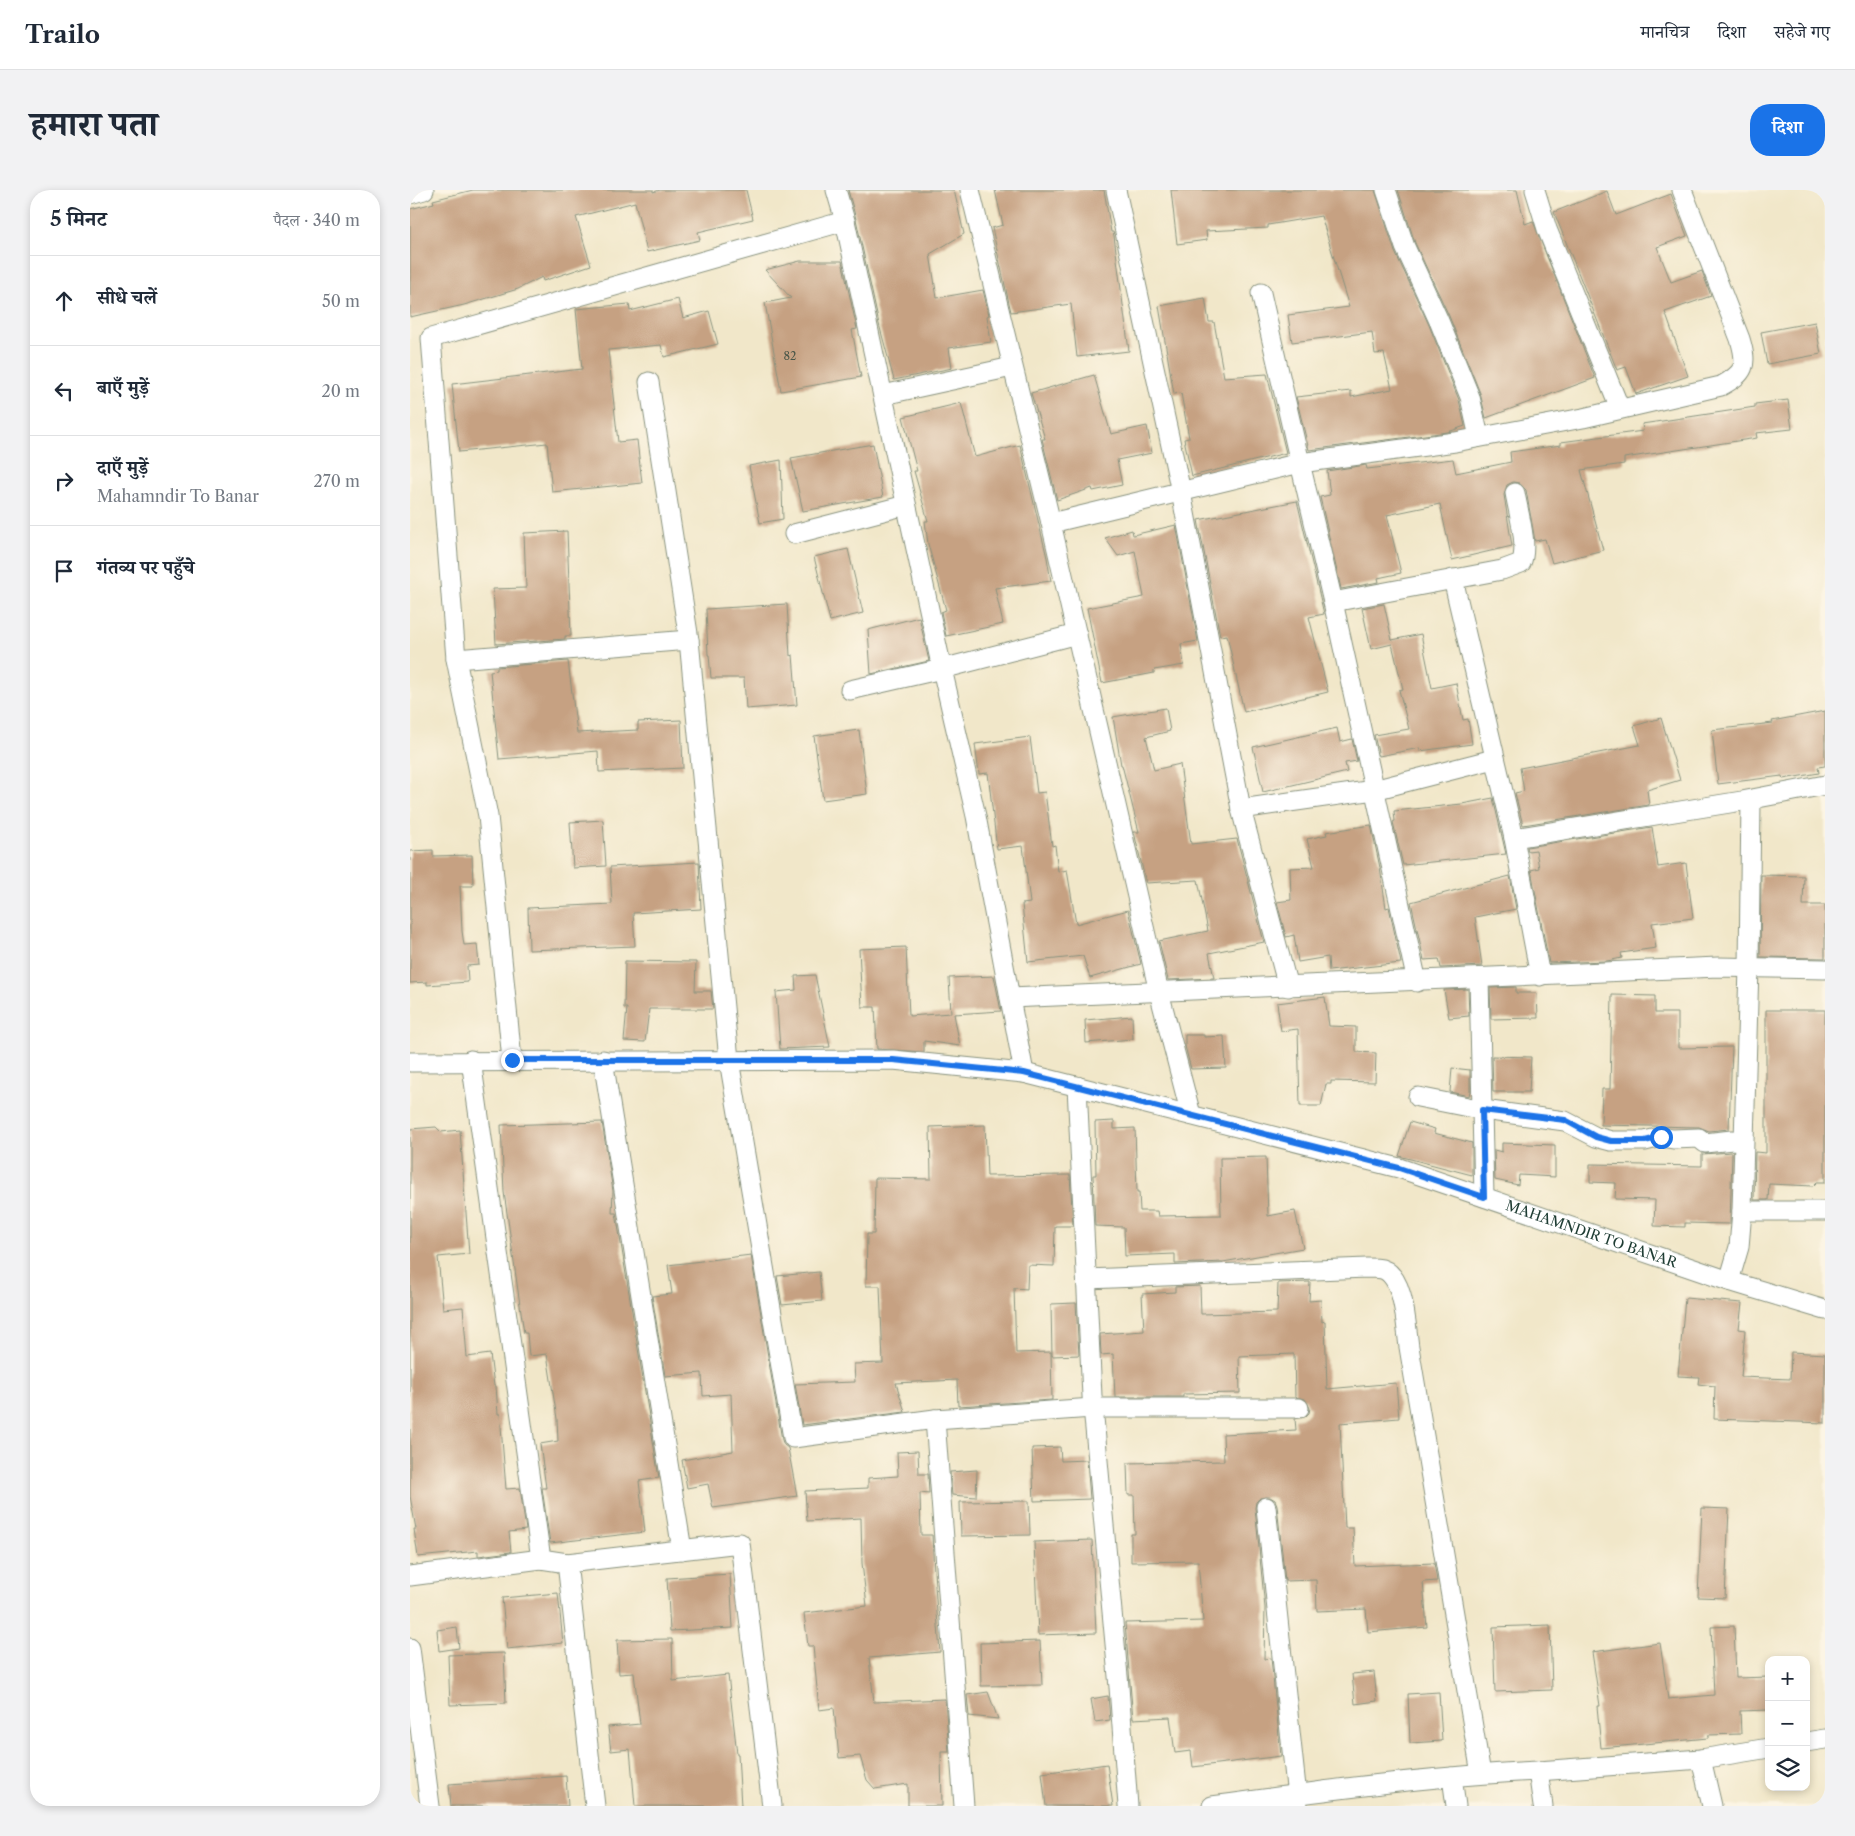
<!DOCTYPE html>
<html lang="hi">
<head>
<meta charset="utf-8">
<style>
  body { margin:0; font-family:"Libre Caslon Text","Noto Serif Devanagari",serif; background:#f2f2f3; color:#1f2937 }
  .controls { position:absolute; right:15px; bottom:15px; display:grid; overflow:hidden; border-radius:10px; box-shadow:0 2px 8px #0003 }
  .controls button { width:45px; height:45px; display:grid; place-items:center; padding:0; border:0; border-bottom:1px solid #e0e1e3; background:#fff; color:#1f2937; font:25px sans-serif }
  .stop { position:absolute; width:15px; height:15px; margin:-11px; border:4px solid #1a73e8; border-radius:50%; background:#fff }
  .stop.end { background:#1a73e8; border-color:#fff; box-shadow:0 1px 5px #0008 }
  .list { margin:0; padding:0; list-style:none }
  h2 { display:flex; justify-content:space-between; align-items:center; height:65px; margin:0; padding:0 20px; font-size:21px }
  h2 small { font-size:16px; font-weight:400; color:#747a83 }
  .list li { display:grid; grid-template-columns:32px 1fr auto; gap:15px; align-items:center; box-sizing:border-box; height:90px; padding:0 20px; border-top:1px solid #e0e1e3 }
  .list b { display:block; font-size:19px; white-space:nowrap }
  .list p { margin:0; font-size:16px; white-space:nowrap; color:#747a83 }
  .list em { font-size:16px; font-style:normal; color:#747a83 }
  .icon { flex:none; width:28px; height:28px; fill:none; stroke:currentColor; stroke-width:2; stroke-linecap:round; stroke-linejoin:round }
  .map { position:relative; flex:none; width:1415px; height:1616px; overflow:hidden; border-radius:20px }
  header { display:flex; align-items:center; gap:30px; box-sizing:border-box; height:70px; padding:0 25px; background:#fff; border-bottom:1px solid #e0e1e3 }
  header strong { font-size:24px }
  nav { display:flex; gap:28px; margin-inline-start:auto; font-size:18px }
  .intro { display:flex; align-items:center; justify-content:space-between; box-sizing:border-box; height:120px; padding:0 30px }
  h1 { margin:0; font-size:35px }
  .button { padding:12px 22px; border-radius:20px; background:#1a73e8; color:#fff; font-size:18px; font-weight:700 }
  main { display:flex; gap:30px; padding:0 30px }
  aside { flex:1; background:#fff; border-radius:20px; box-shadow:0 2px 8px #0003 }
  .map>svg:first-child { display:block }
  .building { fill:#c6a182 }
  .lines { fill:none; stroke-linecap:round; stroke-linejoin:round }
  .minor-casing { stroke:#88927e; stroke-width:21 }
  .minor { stroke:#fff; stroke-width:19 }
  .route { stroke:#1a73e8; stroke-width:6 }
  .labels { text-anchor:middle; stroke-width:5; stroke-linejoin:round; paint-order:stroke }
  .number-label { font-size:11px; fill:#495648 }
  .street-label { font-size:14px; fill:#1f3d34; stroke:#fcf5e5 }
</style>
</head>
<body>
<header>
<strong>Trailo</strong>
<nav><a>मानचित्र</a><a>दिशा</a><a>सहेजे गए</a></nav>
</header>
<div class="intro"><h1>हमारा पता</h1><a class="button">दिशा</a></div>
<main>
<aside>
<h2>5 मिनट<small>पैदल · 340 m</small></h2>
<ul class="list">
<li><svg class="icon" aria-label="ahead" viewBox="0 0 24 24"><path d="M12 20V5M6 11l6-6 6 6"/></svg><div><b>सीधे चलें</b></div><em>50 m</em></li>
<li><svg class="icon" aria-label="left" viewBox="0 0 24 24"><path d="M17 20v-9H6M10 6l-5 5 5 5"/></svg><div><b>बाएँ मुड़ें</b></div><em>20 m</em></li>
<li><svg class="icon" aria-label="right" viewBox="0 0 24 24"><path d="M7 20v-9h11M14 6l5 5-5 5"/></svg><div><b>दाएँ मुड़ें</b><p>Mahamndir To Banar</p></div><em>270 m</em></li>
<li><svg class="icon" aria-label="arrive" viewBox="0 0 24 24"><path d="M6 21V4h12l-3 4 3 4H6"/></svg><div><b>गंतव्य पर पहुँचे</b></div></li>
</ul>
</aside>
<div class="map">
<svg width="1415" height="1616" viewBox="0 0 1415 1616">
  <rect width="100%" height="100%" fill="#fcf5e5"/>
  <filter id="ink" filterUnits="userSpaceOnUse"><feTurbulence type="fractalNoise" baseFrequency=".02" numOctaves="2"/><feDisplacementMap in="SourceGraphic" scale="10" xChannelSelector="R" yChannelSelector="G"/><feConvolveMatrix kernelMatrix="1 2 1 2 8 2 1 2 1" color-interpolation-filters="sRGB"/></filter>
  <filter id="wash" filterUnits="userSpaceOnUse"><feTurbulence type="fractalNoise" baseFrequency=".0096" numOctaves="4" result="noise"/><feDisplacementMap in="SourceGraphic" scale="20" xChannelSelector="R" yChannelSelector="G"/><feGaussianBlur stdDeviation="1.12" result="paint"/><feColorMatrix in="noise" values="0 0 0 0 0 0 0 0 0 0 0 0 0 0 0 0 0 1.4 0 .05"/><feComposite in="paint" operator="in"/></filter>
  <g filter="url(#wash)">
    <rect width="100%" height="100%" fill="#f1e7c9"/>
    <g id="blocks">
      <path class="building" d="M 63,0 L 243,0 L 243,2 L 250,0 L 336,0 L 343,29 L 288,42 L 290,50 L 237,62 L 225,12 L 166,27 L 181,75 L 133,91 L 132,87 L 108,99 L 54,115 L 0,127 L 0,19 L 24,13 L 23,10 Z
        M 438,0 L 544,0 L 554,44 L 520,64 L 527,108 L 573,100 L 579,125 L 577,126 L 581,152 L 539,158 L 542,178 L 484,190 L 469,134 L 446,29 Z
        M 585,0 L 694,0 L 701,42 L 703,42 L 704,46 L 719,161 L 667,167 L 661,114 L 601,122 L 582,38 L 593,35 Z
        M 761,0 L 965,0 L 985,62 L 1019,135 L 1049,210 L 1055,236 L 1038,242 L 899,260 L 886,207 L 941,201 L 941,207 L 982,199 L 974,163 L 965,164 L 962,142 L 882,152 L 878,125 L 939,117 L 911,26 L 858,35 L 858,38 L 796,41 L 797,50 L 767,54 Z
        M 988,0 L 1107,0 L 1115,34 L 1123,31 L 1185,188 L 1076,228 L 1070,203 L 1039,126 L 1005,53 Z
        M 1197,1 L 1206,25 L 1261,4 L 1277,46 L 1247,57 L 1261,92 L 1292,81 L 1301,106 L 1255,122 L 1278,186 L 1226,204 L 1216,177 L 1207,180 L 1144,22 Z
        M 390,71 L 432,71 L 447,139 L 442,140 L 451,187 L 371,201 L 355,113 L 381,108 L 355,80 Z
        M 795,108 L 799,132 L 804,132 L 814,187 L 857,184 L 876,263 L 782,286 L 774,249 L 779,248 L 771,203 L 764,204 L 749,116 Z
        M 268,109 L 273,128 L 299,121 L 308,154 L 254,167 L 251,155 L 198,160 L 208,252 L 227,250 L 232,293 L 142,302 L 137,253 L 49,262 L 42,194 L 172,179 L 166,119 L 219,114 L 220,121 Z
        M 1405,132 L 1411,164 L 1357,174 L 1351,142 Z
        M 684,185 L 701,244 L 737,236 L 742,263 L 707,270 L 712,295 L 683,301 L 682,298 L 647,310 L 632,249 L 635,249 L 621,203 Z
        M 1378,210 L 1382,239 L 1346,243 L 1347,248 L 1214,268 L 1214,274 L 1171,280 L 1193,360 L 1142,373 L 1135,349 L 1125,351 L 1116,300 L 1109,293 L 1103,292 L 1097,295 L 1094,305 L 1102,356 L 1042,370 L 1030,314 L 977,325 L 991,383 L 968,388 L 969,392 L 931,399 L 910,307 L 920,305 L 917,281 L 956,275 L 957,279 L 1043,269 L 1046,283 L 1101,272 L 1100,262 L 1151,255 L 1151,252 L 1233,241 L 1232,234 L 1345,217 L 1345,214 Z
        M 551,213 L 565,267 L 610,255 L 637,368 L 641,391 L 585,398 L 593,434 L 536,446 L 531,422 L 536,420 L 518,354 L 515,331 L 518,331 L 504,281 L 507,281 L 493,227 Z
        M 463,254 L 473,307 L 393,321 L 381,268 Z
        M 371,270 L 373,329 L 350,333 L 339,276 Z
        M 887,311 L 914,424 L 899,427 L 918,502 L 834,522 L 817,445 L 810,446 L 788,330 Z
        M 766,335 L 788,451 L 771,454 L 774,475 L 744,480 L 744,483 L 692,493 L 677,418 L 734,407 L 725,361 L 708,366 L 695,348 L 722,340 L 723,345 Z
        M 157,341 L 161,446 L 155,446 L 155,449 L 86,454 L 83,399 L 116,398 L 114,343 Z
        M 438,359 L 453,423 L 420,431 L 404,367 Z
        M 377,414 L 380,466 L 383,465 L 387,515 L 336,519 L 334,488 L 301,488 L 299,465 L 298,465 L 296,419 Z
        M 974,414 L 982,450 L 1011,444 L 1022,498 L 1046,493 L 1053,530 L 1058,529 L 1062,554 L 1010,561 L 1010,558 L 969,566 L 964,545 L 999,539 L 989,500 L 993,499 L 982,454 L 961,459 L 952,418 Z
        M 509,427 L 519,471 L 461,484 L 458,440 Z
        M 158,471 L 167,543 L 228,540 L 228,532 L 271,530 L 273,578 L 189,582 L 188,561 L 89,569 L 80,481 L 87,480 L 87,477 Z
        M 756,518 L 760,541 L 736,547 L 744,580 L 770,574 L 781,654 L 827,649 L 854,752 L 799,763 L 804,788 L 758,790 L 749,751 L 798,741 L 788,690 L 736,693 L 724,642 L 729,642 L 712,575 L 711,575 L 703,527 Z
        M 1415,521 L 1415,576 L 1408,577 L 1409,583 L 1373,589 L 1372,586 L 1308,594 L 1302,540 L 1363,533 L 1362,531 Z
        M 1251,528 L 1270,590 L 1237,600 L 1239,615 L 1113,635 L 1105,603 L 1114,601 L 1110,578 L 1230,555 L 1224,536 Z
        M 927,538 L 930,552 L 942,549 L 947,571 L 935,573 L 937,582 L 853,602 L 843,557 Z
        M 449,540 L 457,604 L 413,610 L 404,546 Z
        M 620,547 L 627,603 L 635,602 L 642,656 L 645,655 L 648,682 L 657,680 L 666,734 L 718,720 L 731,774 L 680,788 L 673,766 L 618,772 L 612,714 L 620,713 L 613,656 L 587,659 L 578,583 L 569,584 L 565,554 Z
        M 1083,608 L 1096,664 L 993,675 L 983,632 L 985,631 L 984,621 L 1052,614 Z
        M 193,630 L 196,676 L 163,678 L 160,632 Z
        M 961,635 L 970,678 L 976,718 L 979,717 L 991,773 L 919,781 L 918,767 L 888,772 L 884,745 L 876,747 L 867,712 L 881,710 L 880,678 L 904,677 L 897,649 L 917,645 L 916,642 Z
        M 1242,637 L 1248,677 L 1276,673 L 1283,728 L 1242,733 L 1246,758 L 1211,763 L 1212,768 L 1197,771 L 1139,773 L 1121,680 L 1129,678 L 1126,660 L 1118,661 L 1117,657 Z
        M 23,660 L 23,666 L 62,665 L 63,696 L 50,696 L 52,741 L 54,755 L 67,754 L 69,775 L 57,776 L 58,792 L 17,795 L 17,792 L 0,793 L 0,661 Z
        M 289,672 L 291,719 L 223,723 L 225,756 L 119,760 L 118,718 L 202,714 L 200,677 Z
        M 1351,685 L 1394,686 L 1393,715 L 1415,715 L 1415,768 L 1350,767 Z
        M 1100,686 L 1106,719 L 1065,727 L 1072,776 L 1031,778 L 1029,769 L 1014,770 L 1001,712 Z
        M 496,757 L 499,826 L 541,823 L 539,788 L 584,786 L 591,821 L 544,824 L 550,856 L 514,851 L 514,862 L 467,859 L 465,817 L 452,817 L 449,759 Z
        M 215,771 L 286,772 L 285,801 L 301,801 L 303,819 L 239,819 L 235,852 L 214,851 L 217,818 L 214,818 Z
        M 405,785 L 420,857 L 370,859 L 366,802 L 386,800 L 385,786 Z
        M 1106,797 L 1106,803 L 1127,803 L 1128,828 L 1081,829 L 1080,798 Z
        M 1058,799 L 1059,826 L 1039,828 L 1034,800 Z
        M 1202,805 L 1245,806 L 1245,823 L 1268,823 L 1268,858 L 1322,857 L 1319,939 L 1299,941 L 1289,937 L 1191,935 L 1192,899 L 1200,899 Z
        M 915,807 L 919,836 L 946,837 L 946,862 L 966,863 L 965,892 L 921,891 L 921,894 L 916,894 L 911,916 L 890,916 L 888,839 L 871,841 L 867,813 Z
        M 1356,820 L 1415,820 L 1415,992 L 1407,992 L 1403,996 L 1359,994 L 1358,1010 L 1344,1010 L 1345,962 L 1356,963 Z
        M 722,826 L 723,849 L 676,853 L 675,830 Z
        M 775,845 L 794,845 L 794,847 L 814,846 L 816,878 L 781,879 L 775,856 Z
        M 1082,866 L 1121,867 L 1119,902 L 1083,902 Z
        M 1042,878 L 1060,880 L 1060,901 L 1059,906 L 1040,902 Z
        M 704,931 L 704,939 L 725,938 L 727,1002 L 729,1002 L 730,1021 L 747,1021 L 748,1026 L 811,1025 L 810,968 L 856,967 L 858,1026 L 885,1021 L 893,1058 L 813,1072 L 765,1074 L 765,1064 L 715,1066 L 714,1037 L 685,1036 L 683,985 L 686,985 L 685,932 Z
        M 192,932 L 203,1001 L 202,1023 L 206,1023 L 249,1288 L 229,1291 L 235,1342 L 140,1353 L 132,1298 L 136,1298 L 130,1254 L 148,1251 L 147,1229 L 137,1164 L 119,1166 L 117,1143 L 114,1143 L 94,1002 L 91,935 Z
        M 1000,932 L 1025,939 L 1024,943 L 1062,953 L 1062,985 L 989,966 Z
        M 575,935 L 577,986 L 660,985 L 663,1036 L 645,1036 L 644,1076 L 618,1075 L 617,1099 L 604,1098 L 606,1163 L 641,1162 L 642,1210 L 548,1216 L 547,1190 L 486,1193 L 495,1222 L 392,1235 L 385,1194 L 445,1192 L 444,1174 L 473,1173 L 470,1096 L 456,1096 L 457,1044 L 464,1044 L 465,988 L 521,989 L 520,937 Z
        M 26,937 L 31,942 L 50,940 L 59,1064 L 28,1067 L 33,1119 L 53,1117 L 57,1167 L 80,1164 L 84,1196 L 86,1196 L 88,1224 L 90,1224 L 96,1299 L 110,1298 L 116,1340 L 99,1342 L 101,1362 L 68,1366 L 68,1361 L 8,1367 L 4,1339 L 6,1339 L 0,1306 L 0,939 Z
        M 1092,953 L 1145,955 L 1145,987 L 1109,985 L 1108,995 L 1085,990 L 1084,960 L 1092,962 Z
        M 1322,962 L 1320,1034 L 1275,1033 L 1275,1037 L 1244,1036 L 1245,1010 L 1205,1009 L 1206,993 L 1180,992 L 1180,974 L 1292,976 L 1292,964 Z
        M 341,1065 L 372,1250 L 374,1255 L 378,1258 L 387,1306 L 303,1318 L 298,1294 L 277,1298 L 272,1270 L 323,1261 L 321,1204 L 293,1206 L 292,1183 L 255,1186 L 242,1106 L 262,1104 L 258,1075 Z
        M 409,1082 L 412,1111 L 372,1115 L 367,1086 Z
        M 900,1092 L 899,1111 L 911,1110 L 912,1132 L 915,1131 L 917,1199 L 986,1193 L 989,1228 L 930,1233 L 935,1338 L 943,1338 L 945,1376 L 1024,1373 L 1027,1391 L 1013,1392 L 1017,1437 L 958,1442 L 956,1419 L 907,1421 L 906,1390 L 875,1391 L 867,1315 L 865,1310 L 860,1307 L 850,1308 L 846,1312 L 845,1318 L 855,1418 L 854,1469 L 861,1468 L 871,1566 L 783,1577 L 781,1561 L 765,1563 L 760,1527 L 723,1529 L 715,1433 L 793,1431 L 788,1371 L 721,1372 L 721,1344 L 725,1344 L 724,1305 L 718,1305 L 717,1273 L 814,1271 L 813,1244 L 886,1240 L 885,1229 L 895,1227 L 899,1223 L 900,1218 L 895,1209 L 885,1207 L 884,1164 L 829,1166 L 830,1203 L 773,1204 L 773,1207 L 705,1207 L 703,1164 L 691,1165 L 690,1144 L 734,1141 L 732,1104 L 765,1102 L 765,1097 L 790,1096 L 791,1124 L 867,1122 L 868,1093 Z
        M 1275,1108 L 1332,1113 L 1329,1139 L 1335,1140 L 1331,1187 L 1380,1189 L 1381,1162 L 1415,1164 L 1415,1233 L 1304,1229 L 1305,1196 L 1288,1194 L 1289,1187 L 1268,1186 Z
        M 666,1113 L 669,1165 L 642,1166 L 641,1114 Z
        M 650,1257 L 651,1271 L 677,1270 L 680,1309 L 624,1311 L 622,1258 Z
        M 508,1261 L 509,1284 L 518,1284 L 519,1304 L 510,1303 L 511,1345 L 522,1345 L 524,1382 L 530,1462 L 459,1468 L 464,1512 L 535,1509 L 539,1562 L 531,1562 L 532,1616 L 498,1616 L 498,1594 L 465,1599 L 457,1590 L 450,1566 L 429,1568 L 424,1518 L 409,1520 L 403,1456 L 398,1456 L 394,1423 L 457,1416 L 452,1373 L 451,1328 L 397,1331 L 395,1301 L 458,1298 L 458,1288 L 488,1286 L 487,1262 Z
        M 567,1280 L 566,1307 L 542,1305 L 540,1282 Z
        M 619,1311 L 620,1345 L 551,1346 L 550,1312 Z
        M 1292,1318 L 1319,1319 L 1315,1408 L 1288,1407 Z
        M 682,1350 L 686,1443 L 628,1445 L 624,1352 Z
        M 320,1384 L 323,1438 L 260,1441 L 257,1388 Z
        M 148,1403 L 153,1453 L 97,1459 L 92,1408 Z
        M 1140,1435 L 1142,1500 L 1085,1502 L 1083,1437 Z
        M 1324,1436 L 1326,1488 L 1359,1487 L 1359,1520 L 1330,1521 L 1331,1544 L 1298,1545 L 1298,1548 L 1191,1558 L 1187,1516 L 1190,1516 L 1182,1462 L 1250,1453 L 1258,1509 L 1304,1505 L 1301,1437 Z
        M 47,1437 L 49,1458 L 29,1461 L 27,1440 Z
        M 262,1449 L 263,1491 L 318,1485 L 327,1564 L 328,1564 L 331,1616 L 225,1616 L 220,1559 L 201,1561 L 198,1537 L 230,1534 L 224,1483 L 209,1484 L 207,1450 Z
        M 630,1451 L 632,1495 L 571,1496 L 570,1453 Z
        M 94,1463 L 96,1513 L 40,1515 L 38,1465 Z
        M 964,1482 L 967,1511 L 945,1514 L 942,1484 Z
        M 578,1502 L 588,1529 L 559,1526 L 557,1505 Z
        M 1029,1502 L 1032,1551 L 1000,1553 L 998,1504 Z
        M 698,1506 L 700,1530 L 685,1532 L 681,1509 Z
        M 697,1574 L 703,1616 L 636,1616 L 632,1583 Z
        M 156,1586 L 158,1616 L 41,1616 L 39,1594 Z"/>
    </g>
  </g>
  <g filter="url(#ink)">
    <use href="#blocks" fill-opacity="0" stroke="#88927e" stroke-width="1"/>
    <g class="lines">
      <defs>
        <g id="minor">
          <path d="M 426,0 L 435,31 L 532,479 L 566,626 L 614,883"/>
          <path d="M 560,0 L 641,333 L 890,273 L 851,103"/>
          <path d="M 706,0 L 771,302 L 831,619 L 878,797"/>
          <path d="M 976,0 L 995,57 L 1029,131 L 1060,207 L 1069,247"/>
          <path d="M 1125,0 L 1137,39 L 1210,219"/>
          <path d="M 0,4 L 14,0"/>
          <path d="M 239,192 L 279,450 L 319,870 L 383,1248 L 525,1229 L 683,1218 L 889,1218"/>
          <path d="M 473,205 L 602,177"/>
          <path d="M 1105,303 C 1108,321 1119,357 1111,373 L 1092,380 L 923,412 L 890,273 L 1045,252 L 1173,228 L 1311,196 C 1335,183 1338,176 1330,149 L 1272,0"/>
          <path d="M 641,333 L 749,802 L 781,925"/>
          <path d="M 384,344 L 496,315"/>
          <path d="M 1043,389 L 1104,648 L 1332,611 L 1415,595"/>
          <path d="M 923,412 L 1007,792"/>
          <path d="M 46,469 L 279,450"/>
          <path d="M 440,500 L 532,479 L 667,444"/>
          <path d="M 831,619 L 964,600 L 1084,569"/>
          <path d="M 1104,648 L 1130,786"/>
          <path d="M 1069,788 L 1074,1007"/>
          <path d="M 600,808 L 1308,777 L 1415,779"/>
          <path d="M 61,870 L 131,1369"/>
          <path d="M 102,870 L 78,626 L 46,469 L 21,148 L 435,31"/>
          <path d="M 193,870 L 272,1360"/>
          <path id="s1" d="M 0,872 L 483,870 L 614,883 L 989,978 L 1319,1091 L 1415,1120"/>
          <path d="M 667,896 L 682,1206 L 709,1497 L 718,1616"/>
          <path d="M 1008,907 L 1073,920 L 1155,931 L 1186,947 L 1201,951 L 1235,951 L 1251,947 L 1263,949 L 1289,948 L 1295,953 L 1322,950 L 1333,951"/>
          <path d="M 1332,1021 L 1339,777 L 1341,610"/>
          <path d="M 677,1089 L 957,1078 C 961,1078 968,1078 972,1079 C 995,1086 996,1137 999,1157 L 1071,1584"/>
          <path d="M 1319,1091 L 1329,1057 L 1332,1021 L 1415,1021"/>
          <path d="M 525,1229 L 554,1616"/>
          <path d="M 856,1317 L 888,1616"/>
          <path d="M 157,1373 L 185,1616"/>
          <path d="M 0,1386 L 131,1369 L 157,1373 L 330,1353 L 362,1616"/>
          <path d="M 0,1458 L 20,1616"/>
          <path d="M 1396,1552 L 1415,1549"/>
          <path d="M 1291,1569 L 1302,1616"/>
          <path d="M 1128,1581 L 1291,1569 L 1359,1558"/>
          <path d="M 1042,1587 L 1046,1616"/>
          <path d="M 802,1616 C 910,1601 1019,1586 1128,1581 L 1133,1616"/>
        </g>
      </defs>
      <use href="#minor" class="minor-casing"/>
      <use href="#minor" class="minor"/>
    </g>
  </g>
  <g class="lines" filter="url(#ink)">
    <path class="route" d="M 102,870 L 483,870 L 614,883 L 989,978 L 1074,1007 L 1072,920 L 1155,930 L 1186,947 L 1201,951 L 1235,951 L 1251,947"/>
  </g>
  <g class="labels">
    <g class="number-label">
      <text x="380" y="170">82</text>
    </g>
    <g class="street-label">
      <text dy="5" stroke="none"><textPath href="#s1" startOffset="1205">MAHAMNDIR TO BANAR</textPath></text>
    </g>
  </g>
</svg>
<div class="controls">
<button>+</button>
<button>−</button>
<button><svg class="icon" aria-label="layers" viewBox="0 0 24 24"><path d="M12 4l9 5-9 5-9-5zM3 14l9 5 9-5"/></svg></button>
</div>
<div class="stop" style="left:1251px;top:947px"></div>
<div class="stop end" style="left:102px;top:870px"></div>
</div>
</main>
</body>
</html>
